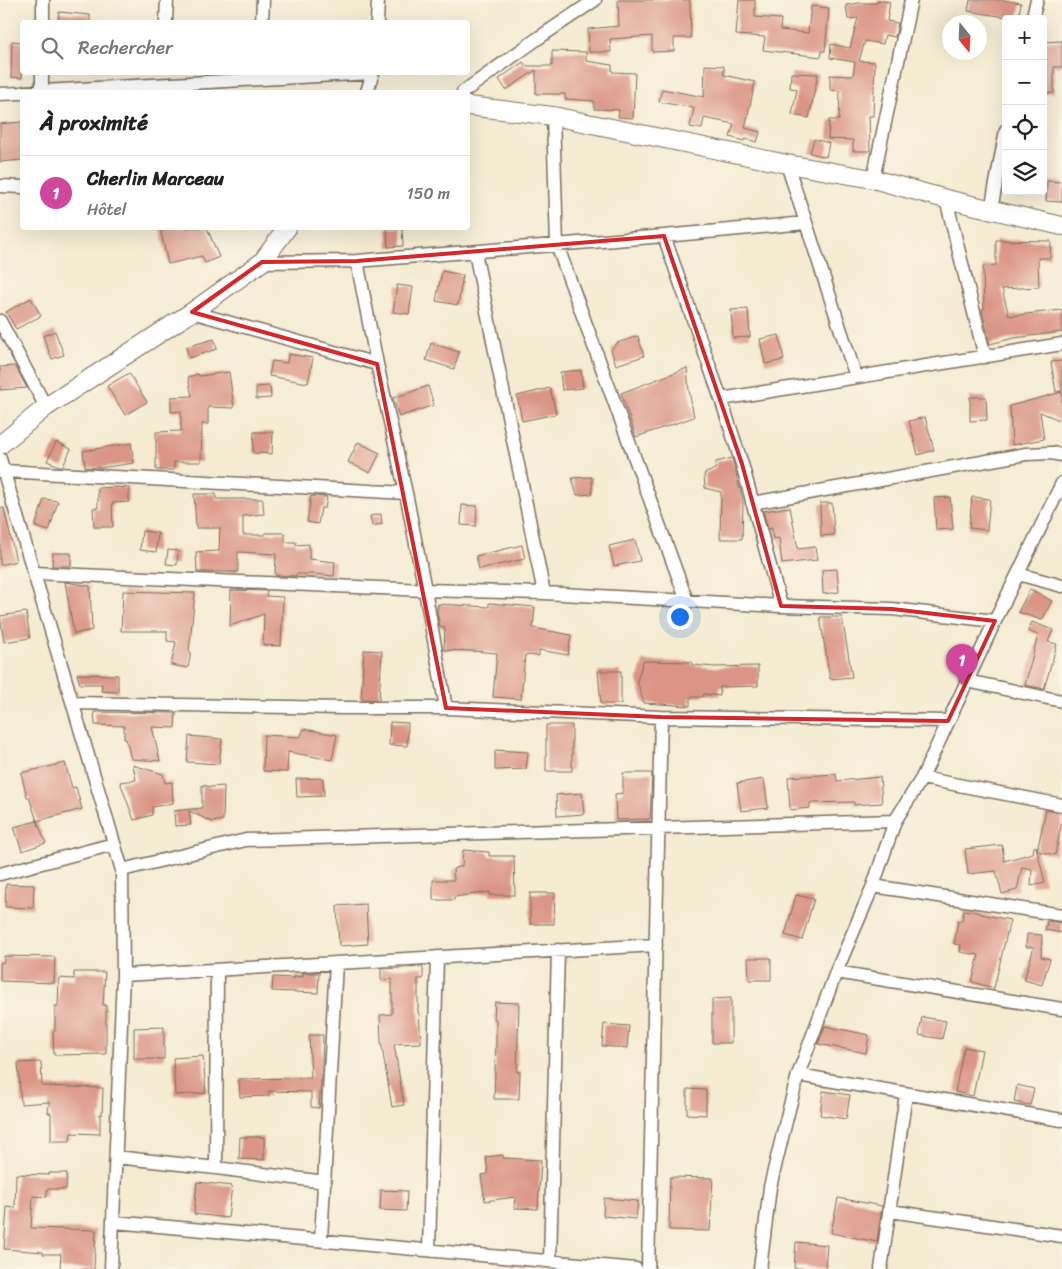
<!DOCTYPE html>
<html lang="fr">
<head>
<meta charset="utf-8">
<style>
  body { margin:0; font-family:Sriracha,sans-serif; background:#f6f6f6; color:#222 }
  .controls { position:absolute; right:15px; top:15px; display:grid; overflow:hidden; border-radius:5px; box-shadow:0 5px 20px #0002 }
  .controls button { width:45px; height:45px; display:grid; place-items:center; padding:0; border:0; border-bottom:1px solid #e0e0e0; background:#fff; color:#222; font:25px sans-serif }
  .compass { position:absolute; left:942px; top:15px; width:45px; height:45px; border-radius:50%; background:#fff; box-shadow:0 5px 20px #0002; rotate:162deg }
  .you { position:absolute; left:679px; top:616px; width:18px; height:18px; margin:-12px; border:4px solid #fff; border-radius:50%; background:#1a73e8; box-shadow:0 0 0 8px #1a73e833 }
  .badge { display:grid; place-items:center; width:32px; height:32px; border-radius:50%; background:#7c3aed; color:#fff; font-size:16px; font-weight:700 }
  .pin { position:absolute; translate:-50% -41px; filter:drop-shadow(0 1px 2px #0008) }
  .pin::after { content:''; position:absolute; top:26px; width:18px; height:15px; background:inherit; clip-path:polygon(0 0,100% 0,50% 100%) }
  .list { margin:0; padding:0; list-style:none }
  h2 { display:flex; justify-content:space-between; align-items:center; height:65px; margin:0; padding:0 20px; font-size:21px }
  h2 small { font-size:16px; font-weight:400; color:#767676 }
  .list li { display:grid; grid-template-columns:32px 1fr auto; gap:15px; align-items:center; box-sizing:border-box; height:75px; padding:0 20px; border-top:1px solid #e0e0e0 }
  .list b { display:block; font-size:19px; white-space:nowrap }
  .list p { margin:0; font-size:16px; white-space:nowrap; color:#767676 }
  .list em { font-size:16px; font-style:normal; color:#767676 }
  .icon { flex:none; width:28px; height:28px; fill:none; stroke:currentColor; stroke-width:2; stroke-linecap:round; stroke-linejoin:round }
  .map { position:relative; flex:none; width:1062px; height:1269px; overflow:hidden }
  .search { position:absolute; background:#fff; box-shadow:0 5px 20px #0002; left:20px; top:20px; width:450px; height:55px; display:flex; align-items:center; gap:12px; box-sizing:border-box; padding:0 18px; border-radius:5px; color:#767676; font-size:19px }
  .panel { position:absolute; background:#fff; box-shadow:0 5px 20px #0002; left:20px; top:90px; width:450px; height:140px; border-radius:5px }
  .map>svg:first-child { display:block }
  .building { fill:#da9586 }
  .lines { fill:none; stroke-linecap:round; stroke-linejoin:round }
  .street-casing { stroke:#7c6e5d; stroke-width:15 }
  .secondary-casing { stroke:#7c6e5d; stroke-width:20 }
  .street { stroke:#fff; stroke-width:12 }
  .secondary { stroke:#fff; stroke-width:18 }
  .marked { fill:none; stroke:#d62828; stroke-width:4; stroke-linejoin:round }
</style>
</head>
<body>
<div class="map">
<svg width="1062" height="1269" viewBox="0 0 1062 1269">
  <rect width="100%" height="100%" fill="#fcf5e5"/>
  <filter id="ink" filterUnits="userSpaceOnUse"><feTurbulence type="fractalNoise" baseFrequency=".02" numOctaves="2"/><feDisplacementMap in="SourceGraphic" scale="10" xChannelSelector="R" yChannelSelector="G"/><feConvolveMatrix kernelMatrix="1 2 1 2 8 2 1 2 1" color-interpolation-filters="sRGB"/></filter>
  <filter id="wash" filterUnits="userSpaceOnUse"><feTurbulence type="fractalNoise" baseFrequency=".0096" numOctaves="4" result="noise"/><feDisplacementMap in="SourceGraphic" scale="20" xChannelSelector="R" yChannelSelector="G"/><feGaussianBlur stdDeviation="1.12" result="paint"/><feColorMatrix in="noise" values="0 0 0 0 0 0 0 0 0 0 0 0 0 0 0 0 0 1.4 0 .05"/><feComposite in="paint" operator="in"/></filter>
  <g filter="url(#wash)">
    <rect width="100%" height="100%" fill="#f4ebd2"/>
    <g id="blocks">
      <path class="building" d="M 618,0 L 690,0 L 691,38 L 674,38 L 674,51 L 652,52 L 652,36 L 610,39 L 611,52 L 589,52 L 588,29 L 619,26 Z
        M 739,0 L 755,0 L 755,17 L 781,19 L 780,30 L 808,33 L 811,6 L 829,8 L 825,51 L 822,51 L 821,57 L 763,50 L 765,37 L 736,35 Z
        M 878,0 L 890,2 L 887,21 L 898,23 L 895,37 L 885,35 L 883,44 L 865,41 L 859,61 L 875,62 L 873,116 L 869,116 L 870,151 L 853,151 L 853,140 L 828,139 L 829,120 L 839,120 L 840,91 L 830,90 L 830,75 L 853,76 L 855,62 L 830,58 L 831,44 L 850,48 L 858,18 L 848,19 L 846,5 L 859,3 L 877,3 Z
        M 970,0 L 1003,0 L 1021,3 L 1018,19 L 968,11 Z
        M 59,12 L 90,15 L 90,22 L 58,22 Z
        M 12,41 L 22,42 L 22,78 L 11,77 Z
        M 1062,41 L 1062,67 L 1054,67 L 1054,93 L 1043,93 L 1043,42 Z
        M 552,51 L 586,52 L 586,61 L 612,65 L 612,72 L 635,73 L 633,118 L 618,117 L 619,110 L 594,109 L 594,101 L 565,99 L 565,94 L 536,94 L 536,70 L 506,90 L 499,79 L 523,62 L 526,66 L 552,66 Z
        M 705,65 L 724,66 L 724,75 L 755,82 L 745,128 L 760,132 L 757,142 L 745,139 L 744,141 L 730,137 L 734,124 L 704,118 L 702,129 L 690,127 L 694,108 L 659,102 L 662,89 L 704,97 Z
        M 791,73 L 818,74 L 809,118 L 792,115 L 797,89 L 790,88 Z
        M 22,122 L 22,160 L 0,162 L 0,124 Z
        M 814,139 L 829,143 L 826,157 L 810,153 Z
        M 1047,181 L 1062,182 L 1062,202 L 1046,201 Z
        M 160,228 L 207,228 L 219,257 L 205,263 L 202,256 L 168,264 Z
        M 387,228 L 402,228 L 403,246 L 388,247 Z
        M 996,240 L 1051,241 L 1050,258 L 1038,258 L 1039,287 L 1002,289 L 1009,316 L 1062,310 L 1062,332 L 1014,338 L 990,344 L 982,309 L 984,309 L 983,266 L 996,265 Z
        M 442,271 L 463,275 L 458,305 L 436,301 Z
        M 397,285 L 413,287 L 409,314 L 393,312 Z
        M 31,298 L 41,316 L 16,329 L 6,312 Z
        M 748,309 L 750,337 L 733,338 L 731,310 Z
        M 55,331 L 64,355 L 52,359 L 43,336 Z
        M 779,335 L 784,360 L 765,364 L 760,339 Z
        M 638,336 L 644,356 L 616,365 L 611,350 L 617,343 Z
        M 214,339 L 217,349 L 189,358 L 186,347 Z
        M 431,343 L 459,352 L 454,369 L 426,360 Z
        M 288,354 L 313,358 L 308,383 L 269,376 L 272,361 L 287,363 Z
        M 1062,361 L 1062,391 L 1056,392 L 1051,362 Z
        M 15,366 L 27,388 L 0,390 L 0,367 Z
        M 687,368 L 689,391 L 694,417 L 636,437 L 621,393 Z
        M 581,370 L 583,388 L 562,390 L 560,372 Z
        M 229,372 L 234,408 L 208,407 L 208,424 L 202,424 L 201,462 L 174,462 L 174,470 L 156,470 L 156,432 L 181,431 L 181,411 L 171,412 L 171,397 L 192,396 L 188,377 L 198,374 L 199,376 Z
        M 129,373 L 147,402 L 125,415 L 107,386 Z
        M 270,386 L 271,398 L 256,399 L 256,387 Z
        M 428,386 L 434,405 L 399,417 L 393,398 Z
        M 550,388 L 556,414 L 522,421 L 517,396 Z
        M 1062,392 L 1062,421 L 1040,412 L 1044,439 L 1012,445 L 1010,406 Z
        M 970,397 L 986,397 L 987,420 L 970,421 Z
        M 925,417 L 934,450 L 918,455 L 909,421 Z
        M 254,432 L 273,432 L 272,454 L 253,453 Z
        M 56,442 L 71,449 L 63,466 L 59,466 L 47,461 Z
        M 358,442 L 380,453 L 370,473 L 348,462 Z
        M 131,443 L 134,463 L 100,468 L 85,467 L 83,451 Z
        M 732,458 L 743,501 L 742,539 L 720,539 L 721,492 L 705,488 L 704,474 L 715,469 L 716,462 Z
        M 592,477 L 592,494 L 577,495 L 572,478 Z
        M 116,487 L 129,488 L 129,502 L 112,503 L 113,527 L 94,527 L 93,508 L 98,508 L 98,488 Z
        M 194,494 L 216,494 L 216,499 L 263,499 L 263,505 L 264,514 L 243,516 L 243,535 L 265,535 L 265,533 L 285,533 L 285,542 L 296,542 L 296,545 L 309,544 L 309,559 L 335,562 L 334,576 L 312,574 L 296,574 L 296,576 L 275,575 L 276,554 L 238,552 L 238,572 L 197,572 L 196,552 L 219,551 L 220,528 L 196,528 Z
        M 311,496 L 327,497 L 325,508 L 321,508 L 318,524 L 307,522 Z
        M 950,497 L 953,529 L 936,530 L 934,498 Z
        M 972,497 L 990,499 L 987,530 L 969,528 Z
        M 44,499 L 58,501 L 49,531 L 35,527 Z
        M 820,503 L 832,503 L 834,535 L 821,536 Z
        M 462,505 L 477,506 L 476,526 L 461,525 Z
        M 790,507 L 798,549 L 815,547 L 817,560 L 782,564 L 779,538 L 773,539 L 772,528 L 768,529 L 763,511 Z
        M 0,508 L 4,508 L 16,561 L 0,565 Z
        M 381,514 L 382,524 L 372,526 L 370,516 Z
        M 142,531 L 158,533 L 156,552 L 140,550 Z
        M 635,540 L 640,561 L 614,566 L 609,546 Z
        M 522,545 L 525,559 L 479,569 L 476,556 Z
        M 168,550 L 178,551 L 177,565 L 166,564 Z
        M 53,553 L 71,553 L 71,566 L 52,566 Z
        M 837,569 L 839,592 L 823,594 L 822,570 Z
        M 65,582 L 90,586 L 92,630 L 74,634 Z
        M 1030,589 L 1052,601 L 1042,620 L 1018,612 Z
        M 231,590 L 267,591 L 266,596 L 283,597 L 281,646 L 263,645 L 264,614 L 230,626 Z
        M 123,591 L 195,593 L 189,652 L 191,652 L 188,668 L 171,665 L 176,642 L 167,641 L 167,631 L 121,631 Z
        M 489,603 L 535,607 L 533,628 L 571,635 L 568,655 L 539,650 L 539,656 L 525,655 L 521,699 L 493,697 L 497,653 L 472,651 L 444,650 L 445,628 L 440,627 L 437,612 L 438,604 L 489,607 Z
        M 26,612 L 30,638 L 4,642 L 0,616 Z
        M 820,617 L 842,617 L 852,677 L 830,679 Z
        M 1032,622 L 1053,630 L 1048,642 L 1057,644 L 1044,689 L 1025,685 L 1038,635 L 1028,631 Z
        M 364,650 L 382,651 L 379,700 L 361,699 Z
        M 643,661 L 692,662 L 692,665 L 715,667 L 758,666 L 758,686 L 720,687 L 720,696 L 704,694 L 703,697 L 690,697 L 690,706 L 644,703 L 637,681 Z
        M 598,671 L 621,671 L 621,704 L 601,704 Z
        M 77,674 L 118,675 L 118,692 L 101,691 L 102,684 L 80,684 Z
        M 94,712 L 176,713 L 175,728 L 152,727 L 160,761 L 131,759 L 126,739 L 124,739 L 124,726 L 95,725 Z
        M 390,722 L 408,723 L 407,746 L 389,745 Z
        M 546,725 L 572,725 L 572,771 L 546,771 Z
        M 304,729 L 337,735 L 332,760 L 288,752 L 287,772 L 263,771 L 264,735 L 300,737 Z
        M 189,736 L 222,739 L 219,764 L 187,762 Z
        M 495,750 L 528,752 L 526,769 L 495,770 Z
        M 65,763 L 72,788 L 76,787 L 82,809 L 37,821 L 29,797 L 27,797 L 21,773 Z
        M 133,765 L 163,774 L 165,783 L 172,782 L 173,803 L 152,807 L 152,815 L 134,820 L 120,782 L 136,780 Z
        M 623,773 L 652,773 L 650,819 L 616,820 L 615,794 L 623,793 Z
        M 836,774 L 837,781 L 880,777 L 882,803 L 854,805 L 854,802 L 810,803 L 810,808 L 790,810 L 788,777 Z
        M 323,778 L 324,796 L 297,797 L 296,779 Z
        M 764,779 L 768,808 L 741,811 L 737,783 Z
        M 202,785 L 211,787 L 224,786 L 223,820 L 212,822 L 189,811 L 191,825 L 175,826 L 174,811 L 202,808 Z
        M 582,793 L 584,814 L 557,816 L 556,795 Z
        M 1046,810 L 1062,813 L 1062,821 L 1055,855 L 1037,851 Z
        M 37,821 L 46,843 L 22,851 L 14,827 Z
        M 1002,845 L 1004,861 L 1033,853 L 1034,847 L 1036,846 L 1045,883 L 1031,886 L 1032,869 L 1022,867 L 1017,890 L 1002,894 L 996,871 L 968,874 L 965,849 Z
        M 463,850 L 489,852 L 489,856 L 514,856 L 515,895 L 490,895 L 490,892 L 454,897 L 454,900 L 433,900 L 433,880 L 454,880 L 453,869 L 462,866 Z
        M 6,884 L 34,885 L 33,908 L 5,907 Z
        M 530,893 L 555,893 L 554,924 L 530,924 Z
        M 796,895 L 814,899 L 802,940 L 785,935 Z
        M 366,904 L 368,944 L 339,946 L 337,906 Z
        M 964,910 L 981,913 L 981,914 L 1010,920 L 994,988 L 972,982 L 979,955 L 960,952 L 961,945 L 954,944 L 958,921 L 962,921 Z
        M 1047,921 L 1062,923 L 1062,933 L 1045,930 Z
        M 1027,934 L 1042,935 L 1041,957 L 1050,959 L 1042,985 L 1024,980 L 1034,947 L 1026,947 Z
        M 4,956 L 55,957 L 54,983 L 0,981 L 0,963 L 4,962 Z
        M 748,958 L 771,958 L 771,980 L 749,980 Z
        M 423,967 L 423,979 L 418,979 L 418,1013 L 419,1013 L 421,1043 L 394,1044 L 404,1105 L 392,1107 L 381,1042 L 380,1015 L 392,1014 L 392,979 L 381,980 L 381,969 Z
        M 74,972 L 105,972 L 103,1005 L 106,1005 L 106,1054 L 54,1055 L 53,1031 L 55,1031 L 55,1006 L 58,1006 L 59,978 L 74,979 Z
        M 303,973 L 319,973 L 318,993 L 272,991 L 273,977 L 295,978 L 295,976 L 303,977 Z
        M 731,998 L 731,1043 L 712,1043 L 712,999 Z
        M 495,1002 L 519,1003 L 517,1072 L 520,1072 L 519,1099 L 494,1099 L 496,1043 L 496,1019 L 494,1019 Z
        M 922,1017 L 946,1021 L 942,1039 L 919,1035 Z
        M 604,1024 L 629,1026 L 627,1048 L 602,1046 Z
        M 825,1026 L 869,1035 L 866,1053 L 818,1044 Z
        M 164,1027 L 164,1059 L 134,1059 L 134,1028 Z
        M 309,1035 L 323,1035 L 322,1066 L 319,1108 L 311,1107 L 311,1092 L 269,1091 L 269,1096 L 240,1097 L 239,1079 L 311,1078 Z
        M 964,1047 L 982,1050 L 973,1096 L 955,1092 Z
        M 203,1056 L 206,1093 L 175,1095 L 173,1058 Z
        M 41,1062 L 42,1086 L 103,1088 L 102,1115 L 100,1114 L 100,1134 L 71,1133 L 70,1141 L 51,1141 L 51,1113 L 48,1113 L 49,1102 L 21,1104 L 18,1063 Z
        M 1017,1085 L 1034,1089 L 1030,1105 L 1014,1102 Z
        M 687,1089 L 706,1090 L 706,1115 L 687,1114 Z
        M 823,1091 L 850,1095 L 846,1119 L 820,1115 Z
        M 240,1137 L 264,1137 L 264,1160 L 239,1159 Z
        M 503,1155 L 503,1158 L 541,1160 L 538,1209 L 514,1208 L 515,1197 L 485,1201 L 481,1175 L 488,1174 L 486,1157 Z
        M 49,1173 L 67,1173 L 66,1189 L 47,1189 L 47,1197 L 33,1196 L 31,1228 L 96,1230 L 94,1269 L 60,1269 L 61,1254 L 43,1254 L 43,1252 L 4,1249 L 7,1207 L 15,1208 L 16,1174 L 49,1175 Z
        M 670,1177 L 713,1178 L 710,1231 L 669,1230 Z
        M 197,1182 L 232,1186 L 228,1218 L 194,1214 Z
        M 381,1190 L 407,1191 L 406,1211 L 380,1210 Z
        M 604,1198 L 638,1201 L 636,1219 L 603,1216 Z
        M 838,1198 L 882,1206 L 877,1242 L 831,1233 Z
        M 796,1242 L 827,1245 L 825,1269 L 794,1268 Z"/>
    </g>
  </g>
  <g filter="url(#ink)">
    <use href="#blocks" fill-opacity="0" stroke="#7c6e5d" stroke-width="1"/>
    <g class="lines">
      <defs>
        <path id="street" d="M 1032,19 L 1037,0
          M 43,22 L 43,0
          M 166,22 L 167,0
          M 262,22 L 263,0
          M 377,22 L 378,0
          M 42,72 L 42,91
          M 24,92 L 373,73
          M 367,92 L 373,72
          M 463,92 L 537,39 L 595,0
          M 0,94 L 22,93
          M 553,116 L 557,245 L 687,601
          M 787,164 L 856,377
          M 873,179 L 911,0
          M 0,186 L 22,187
          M 946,199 L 985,357
          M 991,210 L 1006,130
          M 664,236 L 721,399 L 742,464 L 781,606
          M 475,252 L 544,593
          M 357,261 L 377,364 L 406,493 L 425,590 L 446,708
          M 262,262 L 357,261 L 664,236 L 806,223
          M 192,312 L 377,364
          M 0,321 L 46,407
          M 721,399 L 1062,344
          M 0,459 L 122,870 L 123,975 L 111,1269
          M 4,471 L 406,493
          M 752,503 L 1026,454 L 1051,453 L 1062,455
          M 34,573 L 425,590 L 544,593 L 781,606 L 892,609 L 995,621
          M 1018,574 L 1062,586
          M 967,681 L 1062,701
          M 73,703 L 342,708 L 446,708 L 661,717 L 948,721
          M 922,778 L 1062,805
          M 122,870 L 246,840 L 895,821
          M 0,874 L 114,844
          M 873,886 L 1062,915
          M 836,972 L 1062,1009
          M 123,975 L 656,945
          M 798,1075 L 1062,1120
          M 116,1157 L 216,1168 L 325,1182
          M 216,1168 L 217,970
          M 890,1211 L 1062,1236
          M 114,1222 L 636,1269
          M 321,1240 L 336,963
          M 429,1250 L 437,957
          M 550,1261 L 558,950
          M 648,1269 L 661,717
          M 760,1269 L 770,1187 L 788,1113 L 798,1075 L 836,972 L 873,886 L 895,821 L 922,778 L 995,621 L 1062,483
          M 881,1269 L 906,1094"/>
        <path id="secondary" d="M 468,106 L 553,116 L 787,164 L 873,179 L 946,199 L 1062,226
          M 0,445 L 46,407 L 192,312 L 262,262 L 287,228"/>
      </defs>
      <use href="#street" class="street-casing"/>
      <use href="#secondary" class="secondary-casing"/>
      <use href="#street" class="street"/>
      <use href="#secondary" class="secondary"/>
    </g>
  </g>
  <path class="marked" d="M 664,236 L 742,464 L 781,606 L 892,609 L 995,621 L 948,721 L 661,717 L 446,708 L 377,364 L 192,312 L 262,262 L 357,261 Z"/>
</svg>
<div class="controls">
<button>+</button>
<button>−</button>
<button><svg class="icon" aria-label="locate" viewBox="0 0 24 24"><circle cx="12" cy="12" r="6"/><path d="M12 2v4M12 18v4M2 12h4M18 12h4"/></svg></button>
<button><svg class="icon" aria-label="layers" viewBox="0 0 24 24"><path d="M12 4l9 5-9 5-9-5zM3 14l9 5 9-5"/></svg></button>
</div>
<svg class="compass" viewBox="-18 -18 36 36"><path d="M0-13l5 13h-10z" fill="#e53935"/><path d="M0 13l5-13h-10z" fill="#767676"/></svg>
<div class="you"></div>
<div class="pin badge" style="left:962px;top:685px;background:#d1479c">1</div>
<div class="search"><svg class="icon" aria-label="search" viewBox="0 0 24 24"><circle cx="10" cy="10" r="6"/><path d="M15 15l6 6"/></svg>Rechercher</div>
<section class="panel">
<h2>À proximité<small></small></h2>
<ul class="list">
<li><span class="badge" style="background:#d1479c">1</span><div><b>Cherlin Marceau</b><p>Hôtel</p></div><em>150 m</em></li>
</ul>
</section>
</div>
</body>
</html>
